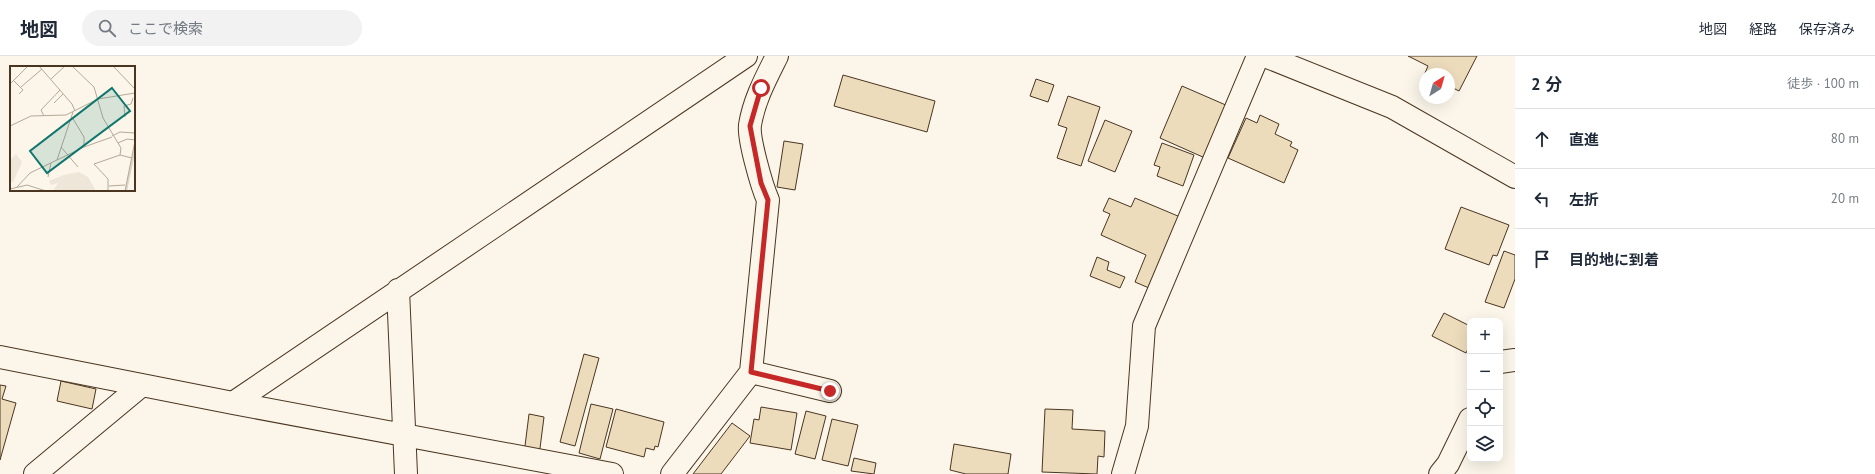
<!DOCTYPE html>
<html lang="ja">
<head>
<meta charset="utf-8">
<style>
  body { margin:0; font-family:"PT Sans","Noto Sans JP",sans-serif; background:#f2f2f3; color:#1f2937 }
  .controls { position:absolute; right:12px; bottom:12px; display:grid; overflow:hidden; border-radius:8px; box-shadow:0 4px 16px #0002 }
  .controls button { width:36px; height:36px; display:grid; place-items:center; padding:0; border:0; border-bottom:1px solid #e0e1e3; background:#fff; color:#1f2937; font:20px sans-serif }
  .compass { position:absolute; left:1419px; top:12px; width:36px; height:36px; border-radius:50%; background:#fff; box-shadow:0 4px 16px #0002; rotate:37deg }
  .stop { position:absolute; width:12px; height:12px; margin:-9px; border:3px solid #c62828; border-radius:50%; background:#fff }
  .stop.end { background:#c62828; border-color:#fff; box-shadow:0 1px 4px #0008 }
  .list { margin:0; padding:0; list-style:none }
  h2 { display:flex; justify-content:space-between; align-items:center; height:52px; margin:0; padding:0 16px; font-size:17px }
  h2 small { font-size:13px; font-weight:400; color:#747a83 }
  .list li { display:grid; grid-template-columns:26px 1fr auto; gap:12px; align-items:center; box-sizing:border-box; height:60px; padding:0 16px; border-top:1px solid #e0e1e3 }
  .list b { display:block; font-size:15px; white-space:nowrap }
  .list em { font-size:13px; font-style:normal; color:#747a83 }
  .icon { flex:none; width:22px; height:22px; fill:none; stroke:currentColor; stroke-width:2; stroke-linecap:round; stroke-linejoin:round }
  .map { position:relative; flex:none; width:1515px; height:418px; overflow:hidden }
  header { display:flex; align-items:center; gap:24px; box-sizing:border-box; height:56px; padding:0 20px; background:#fff; border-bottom:1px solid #e0e1e3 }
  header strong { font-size:19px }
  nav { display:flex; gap:22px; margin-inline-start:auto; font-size:14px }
  .search { width:280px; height:36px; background:#f2f2f3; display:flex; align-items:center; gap:10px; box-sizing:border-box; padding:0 14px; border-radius:22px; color:#747a83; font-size:15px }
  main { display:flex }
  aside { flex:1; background:#fff }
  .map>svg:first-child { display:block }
  .building { fill:#ecdcbc; stroke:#4a3520 }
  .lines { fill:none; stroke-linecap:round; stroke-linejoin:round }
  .street-casing { stroke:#4a3520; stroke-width:24 }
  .secondary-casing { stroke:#4a3520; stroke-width:24 }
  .street { stroke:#fbf6e9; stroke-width:22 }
  .secondary { stroke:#fbf6e9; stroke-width:22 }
  .route { stroke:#c62828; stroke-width:5 }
  .inset-river { fill:none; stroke:#dcd4c6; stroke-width:2 }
  .inset-road { fill:none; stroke:#b4a999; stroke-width:1 }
  .view { fill:#0f766e; fill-opacity:0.15; stroke:#0f766e; stroke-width:2 }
  .inset-edge { fill:none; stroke:#4a3520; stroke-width:2 }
</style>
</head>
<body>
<header>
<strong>地図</strong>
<div class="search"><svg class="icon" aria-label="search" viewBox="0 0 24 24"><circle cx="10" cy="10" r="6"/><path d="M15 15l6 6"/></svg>ここで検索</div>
<nav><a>地図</a><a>経路</a><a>保存済み</a></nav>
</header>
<main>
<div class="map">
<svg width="1515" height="418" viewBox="0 0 1515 418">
  <rect width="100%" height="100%" fill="#fbf6e9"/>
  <path class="building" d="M 1408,0 L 1477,0 L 1459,35 L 1449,30 L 1449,18 L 1425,18 L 1425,25 L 1422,24 L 1428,10 Z
    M 843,19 L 935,45 L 927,76 L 834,50 Z
    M 1036,23 L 1054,29 L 1048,46 L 1030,40 Z
    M 1182,30 L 1228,50 L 1205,102 L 1160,82 Z
    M 1068,40 L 1100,51 L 1081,110 L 1057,102 L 1067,72 L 1058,69 Z
    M 1260,59 L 1279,68 L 1275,78 L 1292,86 L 1290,90 L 1298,94 L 1284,127 L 1228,102 L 1246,62 L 1257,67 Z
    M 1105,64 L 1132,75 L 1115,116 L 1088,105 Z
    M 784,85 L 803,88 L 795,134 L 777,131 Z
    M 1162,87 L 1194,99 L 1183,130 L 1157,120 L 1160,111 L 1154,109 Z
    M 1109,142 L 1131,151 L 1135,142 L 1185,163 L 1156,235 L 1135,226 L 1146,199 L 1101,179 L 1110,158 L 1103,155 Z
    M 1461,151 L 1509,169 L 1497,200 L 1493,199 L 1489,209 L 1445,193 Z
    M 1504,195 L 1515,199 L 1515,223 L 1504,252 L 1485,246 Z
    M 1097,201 L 1109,206 L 1107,214 L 1125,221 L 1120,232 L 1090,220 Z
    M 1444,257 L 1470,270 L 1470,289 L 1466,297 L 1432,280 Z
    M 584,298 L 599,302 L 575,390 L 560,386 Z
    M 61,325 L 96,333 L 92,353 L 57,345 Z
    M 0,329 L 6,330 L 2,343 L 16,347 L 0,404 Z
    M 591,348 L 613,353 L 600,403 L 579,397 Z
    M 761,351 L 797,357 L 791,394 L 750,387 L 754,363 L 759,364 Z
    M 616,353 L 664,366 L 658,391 L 655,390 L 654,394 L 646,392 L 644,401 L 606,391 Z
    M 1045,353 L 1073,354 L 1072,373 L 1105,375 L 1104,401 L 1098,400 L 1097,418 L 1042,416 Z
    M 806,355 L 826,360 L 815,403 L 795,398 Z
    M 529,358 L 544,361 L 539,400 L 524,398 Z
    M 832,363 L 858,369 L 848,410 L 822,404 Z
    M 732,367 L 750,380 L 721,418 L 693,418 Z
    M 954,388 L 1011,398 L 1008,418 L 966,418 L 950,414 Z
    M 854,402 L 876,407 L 874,418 L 851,415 Z"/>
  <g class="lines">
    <defs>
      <path id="street" d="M 398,234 L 406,418
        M 0,301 L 233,347 L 612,418
        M 1500,306 L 1515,304
        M 751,316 L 830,335
        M 233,347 L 746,0
        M 35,418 L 142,329
        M 672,418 L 751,316 L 768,144 C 762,131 748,82 750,69 C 754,44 766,22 777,0
        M 1123,418 L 1137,370 L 1144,270 L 1258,0
        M 1440,418 L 1448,408 L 1470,363"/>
      <path id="secondary" d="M 1265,0 L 1392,51 L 1515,121"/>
    </defs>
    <use href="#street" class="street-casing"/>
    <use href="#secondary" class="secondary-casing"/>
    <use href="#street" class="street"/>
    <use href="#secondary" class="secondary"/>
  </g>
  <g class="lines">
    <path class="route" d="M 761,32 L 750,70 L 761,127 L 768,144 L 751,316 L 830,335"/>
  </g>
  <g transform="translate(10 10)">
    <rect width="125" height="125" fill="#fbf6e9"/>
    <path d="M 6,88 L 12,96 L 3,116 L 0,116 L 0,94 ZM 69,106 L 78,111 L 86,125 L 43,125 L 48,117 L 41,119 L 39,115 L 54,109 Z" fill="#ede6d9"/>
    <path class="inset-river" d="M 116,125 L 125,82"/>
    <path class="inset-road" d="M 29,0 L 62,38 L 65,45M 62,0 L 84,21 L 93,52 L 111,82 L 110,89 L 122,92M 103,0 L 125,23M 41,13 L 55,0M 4,15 L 13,24 L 9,28M 0,18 L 18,0M 11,21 L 32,3M 44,37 L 53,28M 34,50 L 31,44 L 50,24M 62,51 L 74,71 L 74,81M 115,51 L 114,40 L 121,38 L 123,32M 0,60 L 21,50 L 56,49 L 88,33 L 125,27M 102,70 L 110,66 L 125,67M 108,77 L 117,73 L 125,74M 51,81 L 68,101M 47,94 L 63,46M 38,111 L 41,97M 99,120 L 115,119M 7,121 L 20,107 L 74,81 L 102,71M 0,123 L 17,119 L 36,125M 98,125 L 98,113 L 84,98 L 110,89M 115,125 L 125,75"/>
    <path class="view" d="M 102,22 L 120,45 L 37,107 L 20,85 Z"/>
    <rect width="125" height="125" class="inset-edge"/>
  </g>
</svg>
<div class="controls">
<button>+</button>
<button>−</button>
<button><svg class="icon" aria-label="locate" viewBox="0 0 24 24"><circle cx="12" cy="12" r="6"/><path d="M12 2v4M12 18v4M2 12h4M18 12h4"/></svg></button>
<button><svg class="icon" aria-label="layers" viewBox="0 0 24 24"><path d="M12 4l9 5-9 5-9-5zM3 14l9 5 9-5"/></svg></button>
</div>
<svg class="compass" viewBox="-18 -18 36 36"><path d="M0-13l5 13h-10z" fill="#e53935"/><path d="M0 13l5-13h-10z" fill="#747a83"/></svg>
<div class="stop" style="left:761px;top:32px"></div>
<div class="stop end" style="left:830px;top:335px"></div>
</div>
<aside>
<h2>2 分<small>徒歩 · 100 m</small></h2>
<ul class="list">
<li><svg class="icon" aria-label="ahead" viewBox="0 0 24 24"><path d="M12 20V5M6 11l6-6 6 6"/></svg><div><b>直進</b></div><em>80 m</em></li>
<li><svg class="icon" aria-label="left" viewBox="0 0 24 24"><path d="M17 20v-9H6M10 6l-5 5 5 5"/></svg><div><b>左折</b></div><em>20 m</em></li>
<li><svg class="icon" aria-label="arrive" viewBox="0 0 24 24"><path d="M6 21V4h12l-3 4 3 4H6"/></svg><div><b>目的地に到着</b></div></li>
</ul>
</aside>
</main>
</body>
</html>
